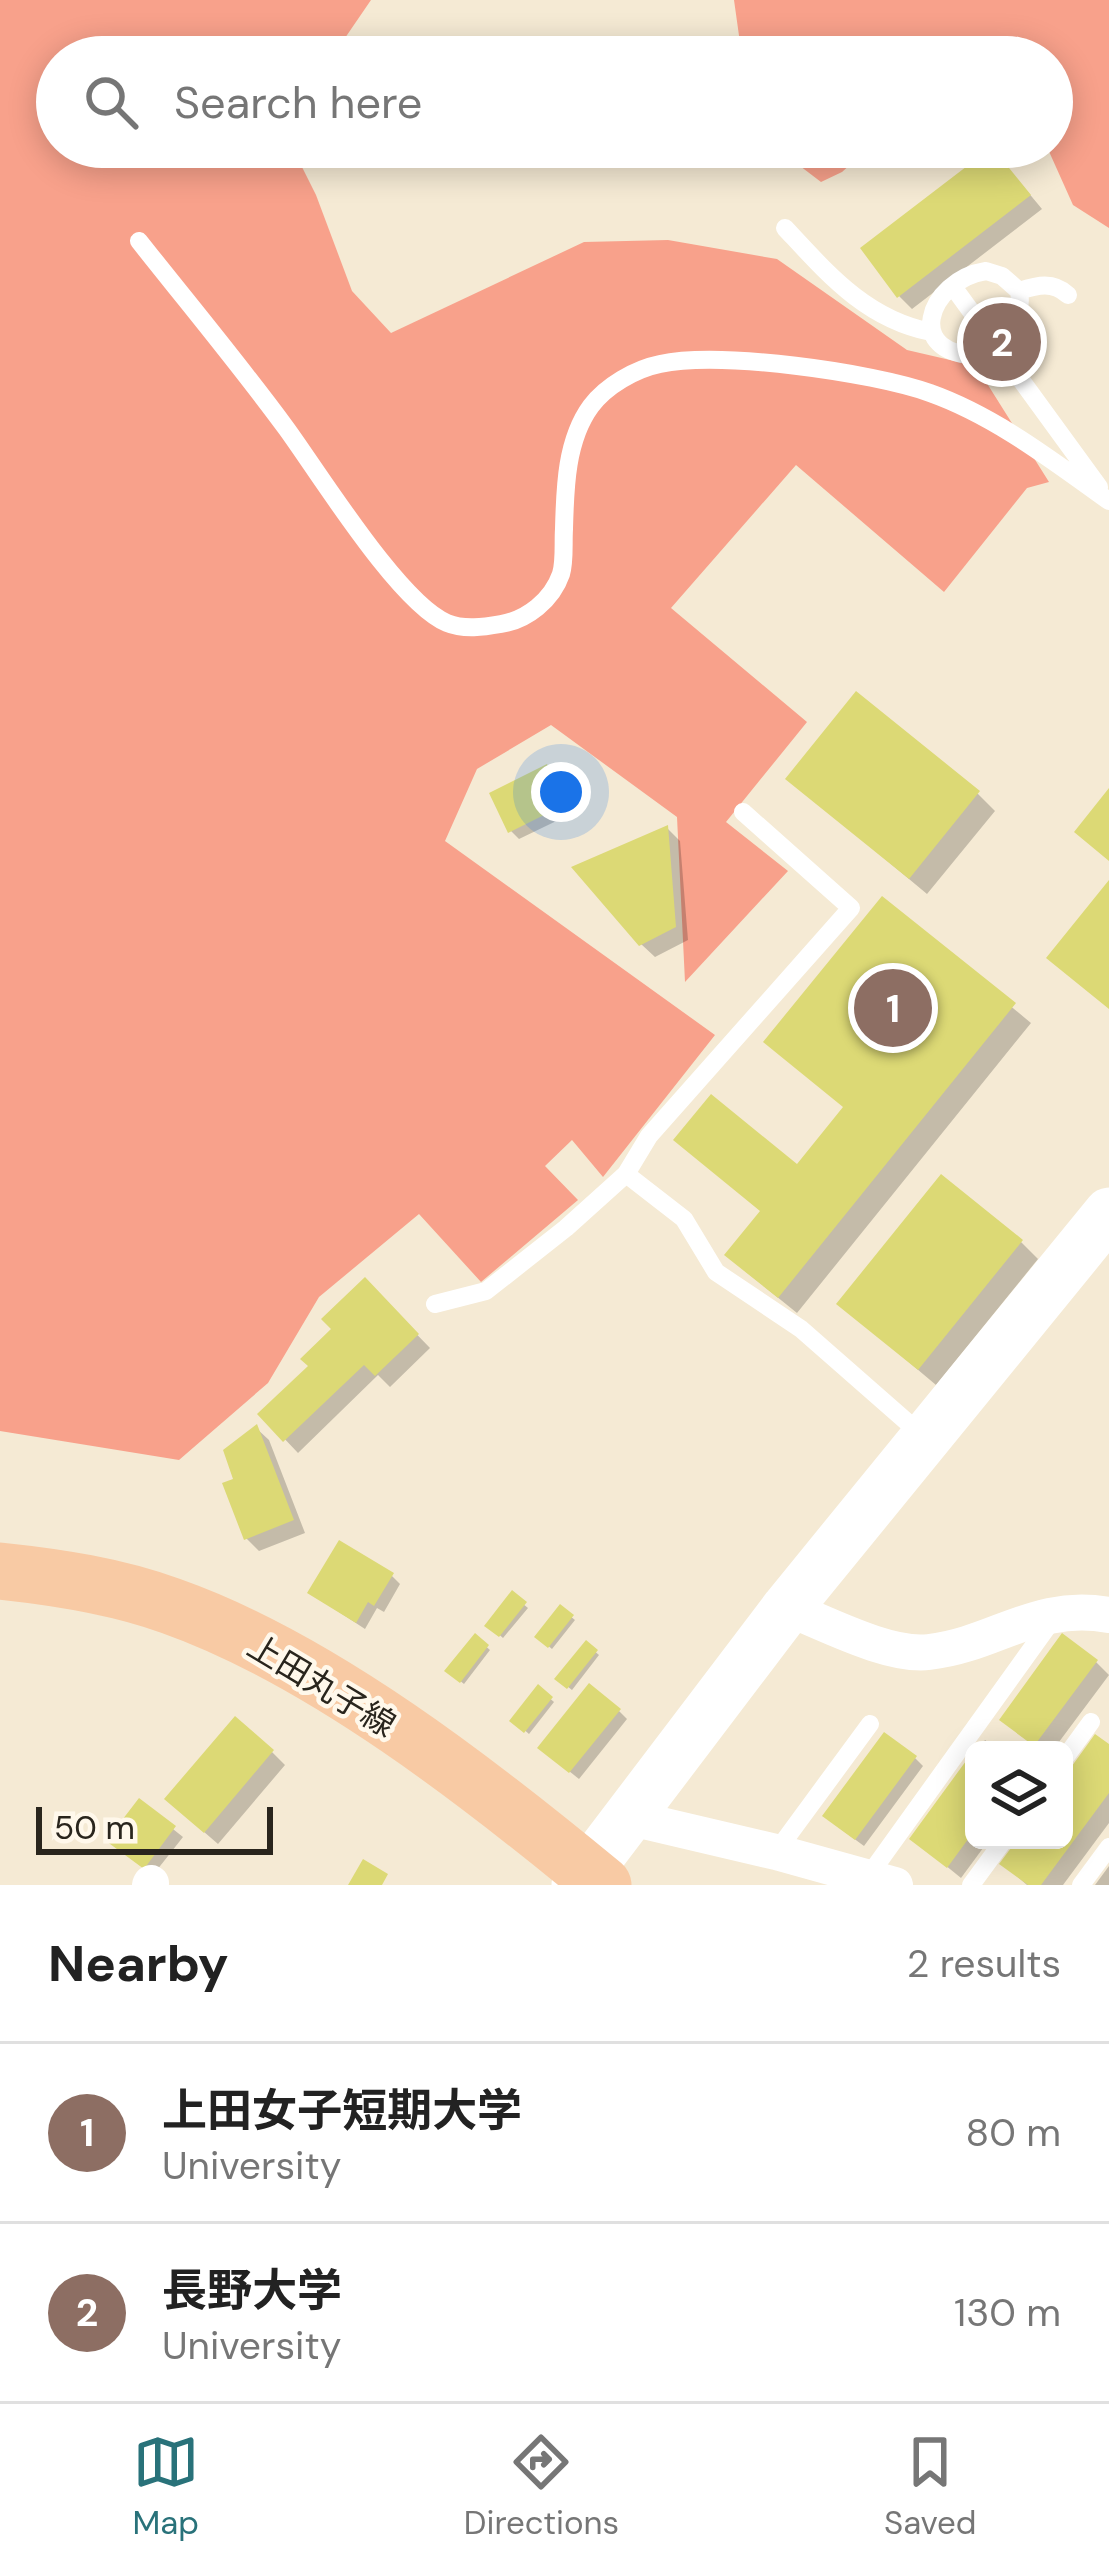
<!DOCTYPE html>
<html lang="en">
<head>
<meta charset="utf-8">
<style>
  body { margin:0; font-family:"DM Sans","Noto Sans JP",sans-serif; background:#f2f2f2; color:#222 }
  .controls { position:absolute; right:36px; bottom:36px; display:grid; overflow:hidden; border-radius:18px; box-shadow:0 6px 30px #0003 }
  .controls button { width:108px; height:108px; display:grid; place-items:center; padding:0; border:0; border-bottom:3px solid #e0e0e0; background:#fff; color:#222; font:60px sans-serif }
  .scale { position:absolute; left:36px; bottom:30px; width:237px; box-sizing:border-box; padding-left:12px; border:6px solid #29251d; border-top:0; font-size:33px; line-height:42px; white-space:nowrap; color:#29251d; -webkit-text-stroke:9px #fff8eb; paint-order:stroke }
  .you { position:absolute; left:561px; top:792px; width:42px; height:42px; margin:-30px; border:9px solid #fff; border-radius:50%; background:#1a73e8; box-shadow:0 0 0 18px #1a73e833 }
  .badge { display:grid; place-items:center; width:78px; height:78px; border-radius:50%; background:#29727a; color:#fff; font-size:39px; font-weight:700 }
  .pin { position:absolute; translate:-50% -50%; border:6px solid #fff; box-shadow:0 3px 12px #0006 }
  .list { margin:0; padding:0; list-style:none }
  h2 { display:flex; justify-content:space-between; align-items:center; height:156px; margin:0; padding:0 48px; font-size:51px }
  h2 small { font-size:39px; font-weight:400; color:#767676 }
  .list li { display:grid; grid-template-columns:78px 1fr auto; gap:36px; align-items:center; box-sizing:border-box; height:180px; padding:0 48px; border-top:3px solid #e0e0e0 }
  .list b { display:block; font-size:45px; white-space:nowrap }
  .list p { margin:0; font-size:39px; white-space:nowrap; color:#767676 }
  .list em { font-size:39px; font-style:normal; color:#767676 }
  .icon { flex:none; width:66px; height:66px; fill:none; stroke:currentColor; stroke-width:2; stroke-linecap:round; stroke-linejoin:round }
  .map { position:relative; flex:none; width:1109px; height:1885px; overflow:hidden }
  .search { position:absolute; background:#fff; box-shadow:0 6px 30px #0003; left:36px; right:36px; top:36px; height:132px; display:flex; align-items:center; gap:30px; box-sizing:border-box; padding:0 42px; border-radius:66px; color:#767676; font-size:45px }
  .sheet { height:516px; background:#fff }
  nav { display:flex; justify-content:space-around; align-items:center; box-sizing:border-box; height:168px; border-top:3px solid #e0e0e0; background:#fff; font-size:33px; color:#767676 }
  nav a { display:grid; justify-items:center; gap:6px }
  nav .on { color:#29727a }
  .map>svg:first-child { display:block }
  .green { fill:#f8a18b }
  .shadow { fill:#0003 }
  .building { fill:#dcd975 }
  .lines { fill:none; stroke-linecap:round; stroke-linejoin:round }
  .lane { stroke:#fff; stroke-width:18 }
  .street { stroke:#fff; stroke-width:36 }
  .secondary { stroke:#fff; stroke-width:51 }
  .primary { stroke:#f8caa4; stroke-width:57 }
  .labels { text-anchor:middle; stroke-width:9; stroke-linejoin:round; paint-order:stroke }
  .street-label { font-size:33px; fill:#29251d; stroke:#fff8eb }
</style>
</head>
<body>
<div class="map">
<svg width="1109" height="1885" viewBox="0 0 1109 1885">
  <rect width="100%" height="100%" fill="#f5ead4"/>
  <path class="green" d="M 0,0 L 371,0 L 332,57 L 57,57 L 57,147 L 292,147 L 316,195 L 352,291 L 391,333 L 584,242 L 668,240 L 777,259 L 907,350 L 976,366 L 1049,482 L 1027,488 L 944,592 L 796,465 L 671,608 L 807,722 L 726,822 L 788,871 L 685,982 L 677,817 L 551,725 L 477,769 L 445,841 L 715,1035 L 603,1177 L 572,1140 L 545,1166 L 578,1200 L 481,1282 L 419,1214 L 319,1297 L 268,1383 L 179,1460 L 0,1431 Z
    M 734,0 L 1109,0 L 1109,228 L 1073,205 L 1047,147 L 1052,147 L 1052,57 L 742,57 Z
    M 788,147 L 870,147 L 842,172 L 821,182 L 800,166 Z"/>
  <path class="shadow" d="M 993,150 L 1042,209 L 912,309 L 899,296 Z
    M 547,768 L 555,776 L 573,813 L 519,839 L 511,831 Z
    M 789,779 L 978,794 L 995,811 L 927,894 Z
    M 668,829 L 680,841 L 688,940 L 655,957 L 641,944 Z
    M 882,900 L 1031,1023 L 797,1313 L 745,1271 L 762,1212 L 677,1140 L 798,1168 L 846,1109 Z
    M 1021,1242 L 1038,1259 L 936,1385 L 840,1304 Z
    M 365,1281 L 430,1348 L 390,1387 L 378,1375 L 298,1453 L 261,1414 L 312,1366 Z
    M 256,1428 L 269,1440 L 305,1533 L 259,1551 L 246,1538 L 236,1481 Z
    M 392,1576 L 400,1584 L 384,1612 L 377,1608 L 365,1629 L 310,1593 Z
    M 512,1595 L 528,1608 L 503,1638 L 488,1625 Z
    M 561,1609 L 575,1620 L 552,1649 L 538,1637 Z
    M 475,1637 L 490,1650 L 464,1684 L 448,1671 Z
    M 586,1644 L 599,1655 L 572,1690 L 558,1679 Z
    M 1096,1662 L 1109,1675 L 1053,1750 L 1040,1750 L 1016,1732 Z
    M 538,1688 L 554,1702 L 529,1734 L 513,1720 Z
    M 619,1711 L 627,1719 L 579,1779 L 549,1755 Z
    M 985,1740 L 999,1750 L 978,1750 Z
    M 1109,1748 L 1109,1823 L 1063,1885 L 1027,1885 L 1003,1864 L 1021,1840 L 1064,1840 L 1064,1782 Z
    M 272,1752 L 285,1765 L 218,1844 L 181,1812 Z
    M 974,1755 L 974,1840 L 989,1840 L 961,1878 L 913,1839 Z
    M 915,1758 L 923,1766 L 864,1846 L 834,1824 Z
    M 139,1802 L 183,1837 L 153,1875 L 118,1849 Z
    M 1109,1866 L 1109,1885 L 1095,1885 Z"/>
  <path class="building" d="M 992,147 L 1031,195 L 897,298 L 860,248 Z
    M 856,691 L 980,791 L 909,879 L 785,779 Z
    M 547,764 L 566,804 L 508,833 L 489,793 Z
    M 1109,788 L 1109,861 L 1074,832 Z
    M 668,825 L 676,927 L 639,946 L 571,867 Z
    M 1109,880 L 1109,1009 L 1046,958 Z
    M 882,896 L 1016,1003 L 778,1298 L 724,1255 L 760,1211 L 673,1140 L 711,1094 L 797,1164 L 843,1107 L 763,1042 Z
    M 941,1174 L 1023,1240 L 918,1370 L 836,1304 Z
    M 365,1277 L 419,1334 L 375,1376 L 364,1365 L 283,1442 L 257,1414 L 308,1366 L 300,1359 L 331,1329 L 321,1319 Z
    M 257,1424 L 294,1520 L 244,1540 L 222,1483 L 233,1479 L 223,1450 Z
    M 339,1540 L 394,1573 L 374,1606 L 368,1602 L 356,1623 L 307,1593 Z
    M 512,1590 L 527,1602 L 499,1637 L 484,1626 Z
    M 560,1604 L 574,1615 L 548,1648 L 534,1637 Z
    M 475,1633 L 489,1645 L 460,1683 L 444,1671 Z
    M 1062,1633 L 1098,1660 L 1034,1746 L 999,1720 Z
    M 586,1640 L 598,1650 L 567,1689 L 554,1679 Z
    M 589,1683 L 621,1709 L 569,1773 L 537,1748 Z
    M 538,1684 L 553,1697 L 524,1733 L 509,1721 Z
    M 235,1716 L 274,1750 L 204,1833 L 164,1799 Z
    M 884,1732 L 917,1756 L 855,1840 L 822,1816 Z
    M 1095,1734 L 1109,1744 L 1109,1793 L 1041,1885 L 1028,1885 L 999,1864 L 1017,1840 L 1064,1840 L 1064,1777 Z
    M 974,1750 L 974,1831 L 947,1868 L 909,1839 Z
    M 139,1798 L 176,1826 L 144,1869 L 106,1841 Z
    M 363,1859 L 388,1874 L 382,1885 L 348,1885 Z"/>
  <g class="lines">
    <path class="lane" d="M 785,228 C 828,274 866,319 931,332
      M 139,241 C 188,303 239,364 286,428 C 319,473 399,603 447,623 C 464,630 484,627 501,624 C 527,620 552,600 561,574 C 565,561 563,543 564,529 C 565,488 566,440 591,406 C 606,386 635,369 660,364 C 720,351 871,372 930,393 C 995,416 1053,461 1109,501
      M 986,271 L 1002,276 L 1019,291 C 1024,319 1006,339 984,355 C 901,359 927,280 986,271 Z
      M 954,288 L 1099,487
      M 1019,291 C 1038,285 1053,281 1068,295
      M 626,1174 L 684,1219 L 716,1272 L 801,1329 L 923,1436
      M 435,1304 L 486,1291 L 566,1228 L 626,1174 L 649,1136 L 851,908 L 743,812
      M 1064,1759 L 1091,1722
      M 776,1852 L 870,1724
      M 867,1878 L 1053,1619
      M 971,1885 L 1004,1840
      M 1081,1885 L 1109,1847"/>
    <path class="street" d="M 787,1608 C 825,1623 889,1657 929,1652 C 997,1644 1035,1602 1109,1615
      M 631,1818 L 776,1852 L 895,1885
      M 150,1885 L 151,1883"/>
    <path class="secondary" d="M 577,1885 L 787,1608 L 1109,1213"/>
    <path class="primary" d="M 0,1571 C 57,1577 117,1586 171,1606 C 321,1659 481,1784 603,1885"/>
  </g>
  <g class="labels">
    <g class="street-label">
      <text transform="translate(322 1685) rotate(31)" y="12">上田丸子線</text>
    </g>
  </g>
</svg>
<div class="controls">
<button><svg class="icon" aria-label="layers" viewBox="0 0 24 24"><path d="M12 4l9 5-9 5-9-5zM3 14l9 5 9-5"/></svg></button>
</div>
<div class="scale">50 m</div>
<div class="you"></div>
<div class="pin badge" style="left:893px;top:1008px;background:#8d6e63">1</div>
<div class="pin badge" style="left:1002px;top:342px;background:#8d6e63">2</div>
<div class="search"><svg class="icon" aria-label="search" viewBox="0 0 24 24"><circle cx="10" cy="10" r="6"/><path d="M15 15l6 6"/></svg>Search here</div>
</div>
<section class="sheet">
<h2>Nearby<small>2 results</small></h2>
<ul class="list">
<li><span class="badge" style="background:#8d6e63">1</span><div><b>上田女子短期大学</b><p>University</p></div><em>80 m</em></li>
<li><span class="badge" style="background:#8d6e63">2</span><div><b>長野大学</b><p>University</p></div><em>130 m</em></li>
</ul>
</section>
<nav>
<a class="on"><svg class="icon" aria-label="map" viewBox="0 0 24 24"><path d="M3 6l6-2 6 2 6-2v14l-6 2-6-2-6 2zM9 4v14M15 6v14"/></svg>Map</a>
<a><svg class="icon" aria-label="directions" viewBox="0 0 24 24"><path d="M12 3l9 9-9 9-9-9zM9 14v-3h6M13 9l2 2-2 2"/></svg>Directions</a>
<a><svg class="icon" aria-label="saved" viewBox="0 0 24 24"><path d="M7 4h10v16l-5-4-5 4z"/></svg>Saved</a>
</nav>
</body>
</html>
